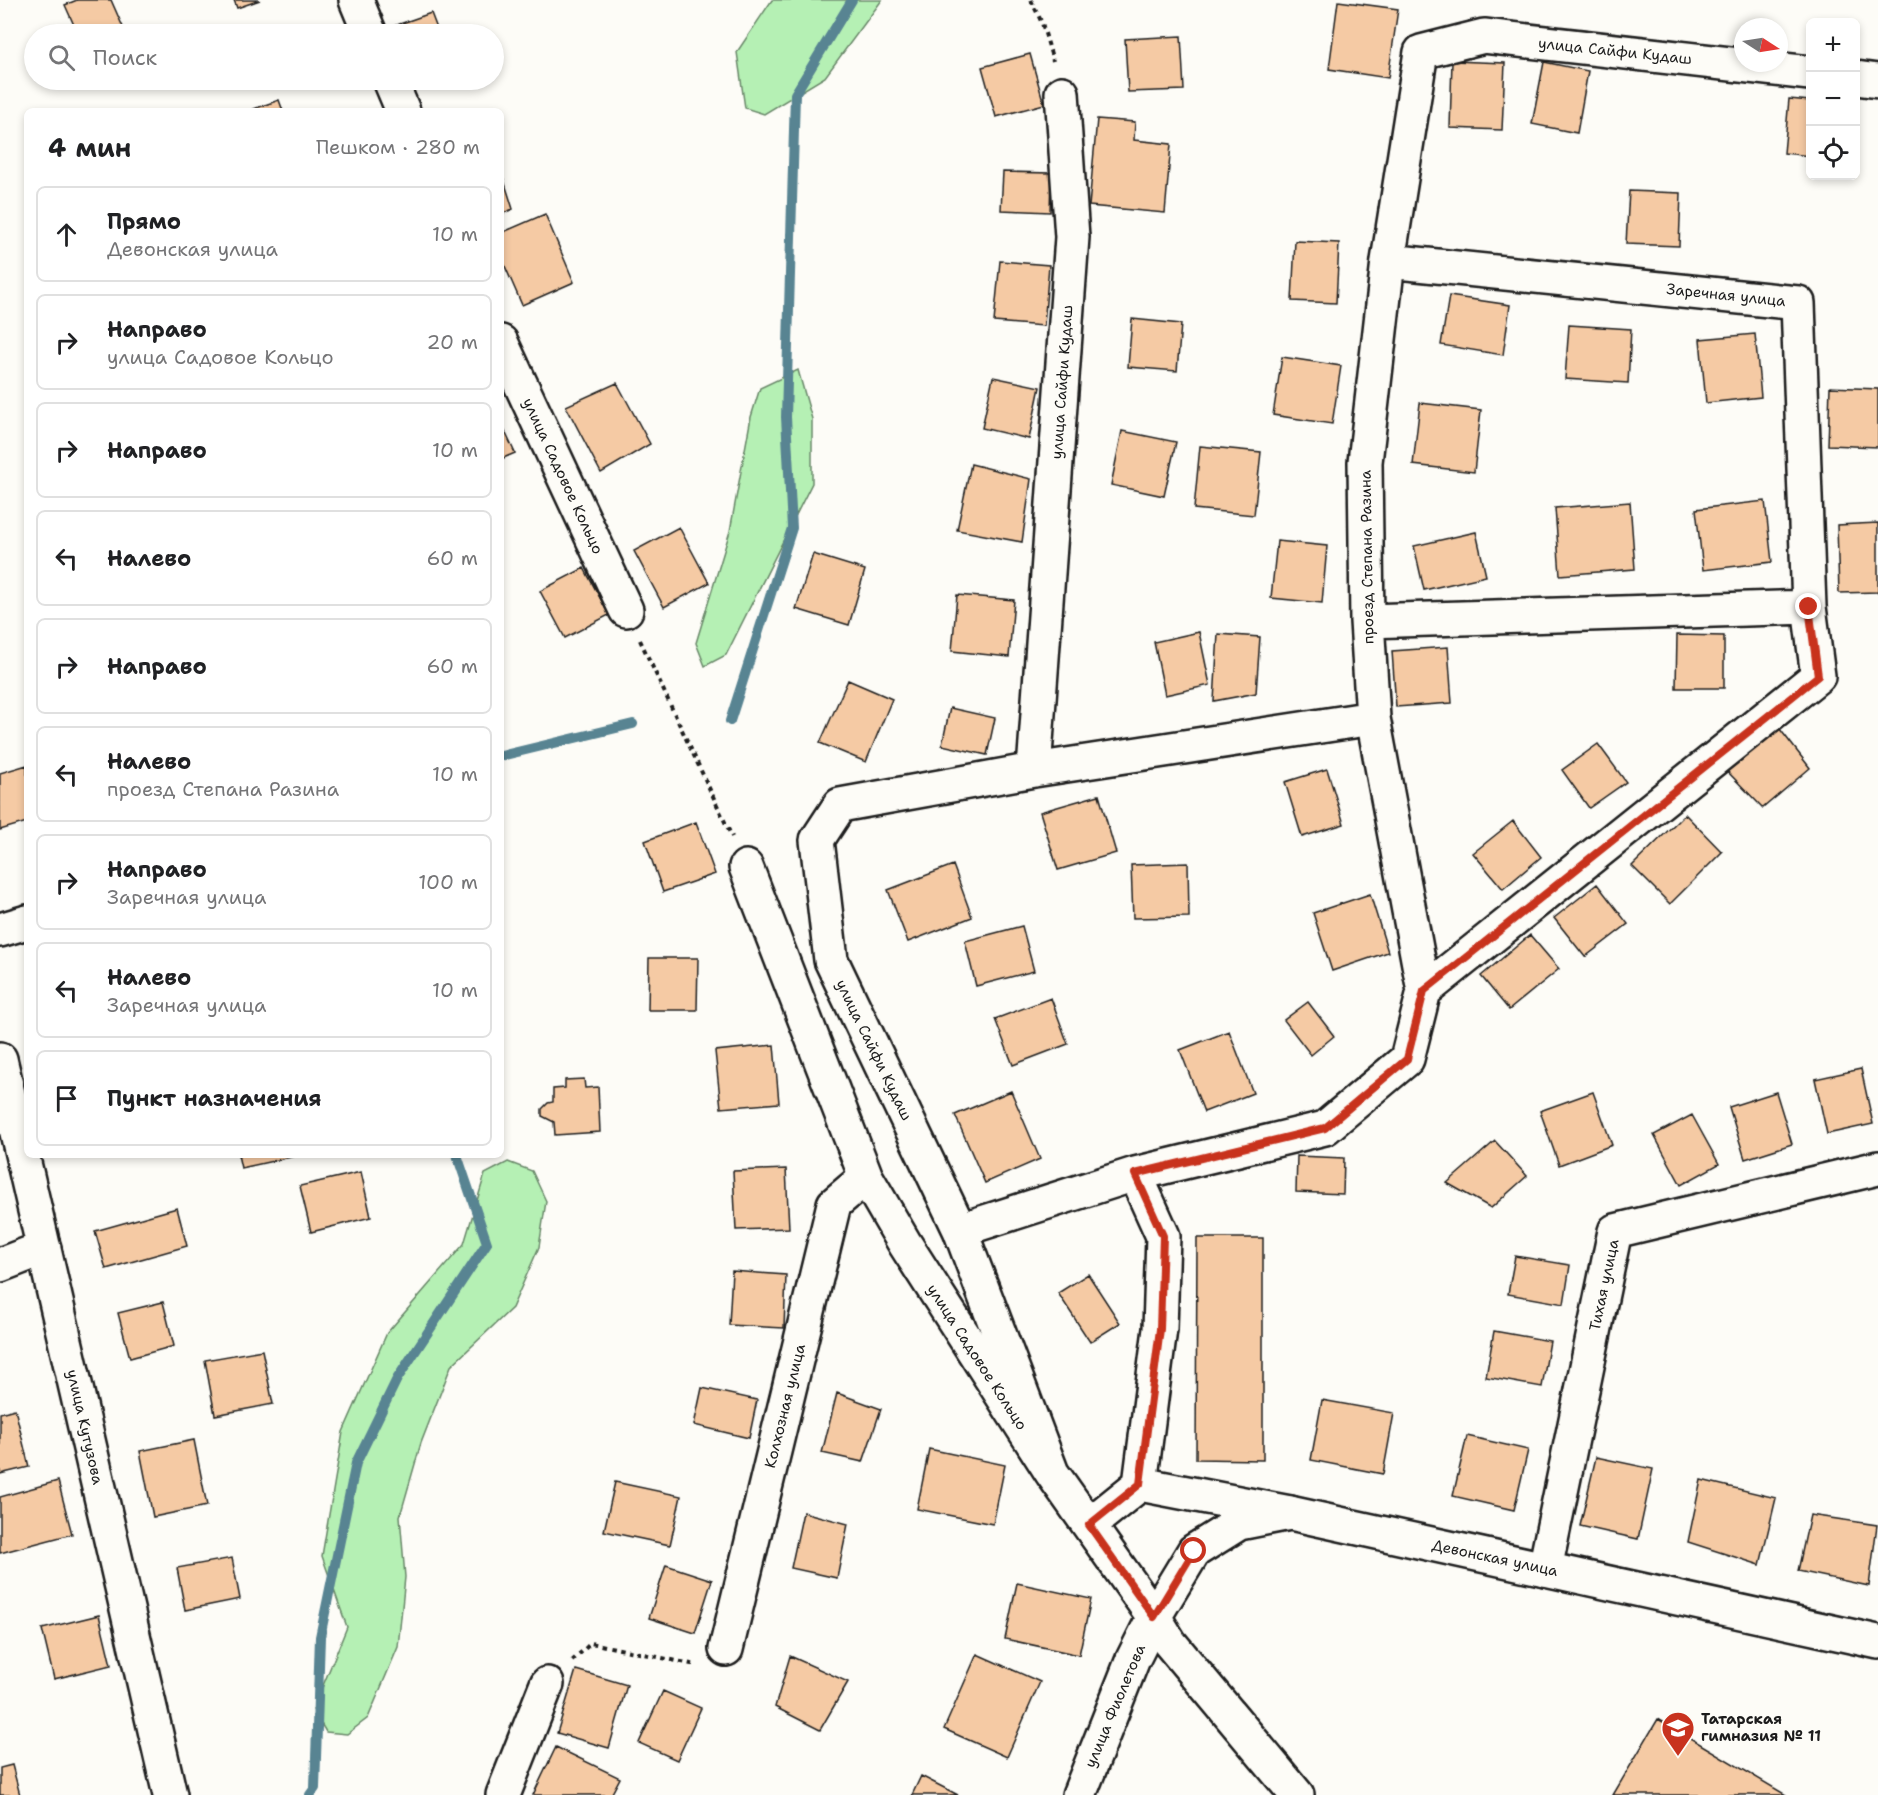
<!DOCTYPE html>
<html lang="ru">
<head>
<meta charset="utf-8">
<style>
  body { margin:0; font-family:"Shantell Sans",sans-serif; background:#f6f6f6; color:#202124 }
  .controls { position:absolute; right:18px; top:18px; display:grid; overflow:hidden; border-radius:9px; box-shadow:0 3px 9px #0003 }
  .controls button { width:54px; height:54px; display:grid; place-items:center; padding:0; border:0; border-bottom:2px solid #e0e0e0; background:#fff; color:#202124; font:30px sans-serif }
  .compass { position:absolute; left:1734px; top:18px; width:54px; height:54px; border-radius:50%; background:#fff; box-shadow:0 3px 9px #0003; rotate:102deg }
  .stop { position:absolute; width:18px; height:18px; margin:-14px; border:4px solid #c8321e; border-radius:50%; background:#fff }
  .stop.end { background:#c8321e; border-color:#fff; box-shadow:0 2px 6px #0008 }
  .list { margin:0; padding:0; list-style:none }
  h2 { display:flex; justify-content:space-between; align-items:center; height:78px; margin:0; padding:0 24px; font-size:26px }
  h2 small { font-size:20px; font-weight:400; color:#757577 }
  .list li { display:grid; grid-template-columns:39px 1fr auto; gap:18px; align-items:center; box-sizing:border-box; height:96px; margin:0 12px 12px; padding:0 12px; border:2px solid #e0e0e0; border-radius:9px }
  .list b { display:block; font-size:22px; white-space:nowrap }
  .list p { margin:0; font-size:20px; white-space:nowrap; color:#757577 }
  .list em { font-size:20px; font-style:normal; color:#757577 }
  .icon { flex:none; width:33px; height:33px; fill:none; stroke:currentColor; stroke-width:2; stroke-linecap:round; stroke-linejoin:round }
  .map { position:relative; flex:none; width:1878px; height:1795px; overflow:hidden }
  .search { position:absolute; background:#fff; box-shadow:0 3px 9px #0003; left:24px; top:24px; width:480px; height:66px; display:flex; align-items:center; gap:15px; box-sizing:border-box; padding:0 21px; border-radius:33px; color:#757577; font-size:22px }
  .panel { position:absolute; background:#fff; box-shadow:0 3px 9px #0003; left:24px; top:108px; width:480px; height:1050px; border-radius:9px }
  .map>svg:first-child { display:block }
  .green { fill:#b5f0b4; stroke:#688668; stroke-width:1.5 }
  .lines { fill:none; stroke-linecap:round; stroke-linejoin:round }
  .stream { stroke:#588492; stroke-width:10 }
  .building { fill:#f5caa4; stroke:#1c1c1c; stroke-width:1.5 }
  .minor-casing { stroke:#1c1c1c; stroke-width:38 }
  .secondary-casing { stroke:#1c1c1c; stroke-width:38 }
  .path { stroke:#1c1c1c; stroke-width:4; stroke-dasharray:4.5 4.5; stroke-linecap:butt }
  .minor { stroke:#fdfcf7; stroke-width:33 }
  .secondary { stroke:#fdfcf7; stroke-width:33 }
  .route { stroke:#c8321e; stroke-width:8 }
  .labels { text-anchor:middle; stroke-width:5; stroke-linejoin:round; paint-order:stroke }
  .street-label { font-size:15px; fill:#1c1c1c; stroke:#fdfcf7 }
  .poi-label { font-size:15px; font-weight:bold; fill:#1c1c1c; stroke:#fdfcf7; text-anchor:start }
</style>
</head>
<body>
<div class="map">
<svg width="1878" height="1795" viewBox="0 0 1878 1795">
  <rect width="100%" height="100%" fill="#fdfcf7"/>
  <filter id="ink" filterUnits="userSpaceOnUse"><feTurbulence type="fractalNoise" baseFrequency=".0167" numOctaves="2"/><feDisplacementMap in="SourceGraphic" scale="12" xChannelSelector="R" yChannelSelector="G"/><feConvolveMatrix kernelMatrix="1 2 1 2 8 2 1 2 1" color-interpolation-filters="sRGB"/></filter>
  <g filter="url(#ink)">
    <path class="green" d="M 772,0 L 882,0 L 825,77 L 764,114 L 745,108 L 737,52 Z
      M 798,370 L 812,419 L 812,483 L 726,655 L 705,666 L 696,643 L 730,531 L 751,417 L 760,388 Z
      M 508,1162 L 532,1171 L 546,1201 L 539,1247 L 512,1308 L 451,1366 L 421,1443 L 400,1516 L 405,1577 L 398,1647 L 368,1718 L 347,1734 L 326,1732 L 313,1710 L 347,1627 L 322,1556 L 343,1432 L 387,1333 L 464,1244 L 485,1174 Z"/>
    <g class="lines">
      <path class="stream" d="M 730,721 L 792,528 L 786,417 L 795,94 L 852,0
        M 501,756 L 633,724
        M 310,1795 L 315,1788 L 320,1637 L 356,1463 L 397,1379 L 487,1243 L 457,1155"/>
    </g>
    <path class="building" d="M 77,0 L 111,0 L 126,34 L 78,34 L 65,5 Z
      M 234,0 L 260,0 L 237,8 Z
      M 1338,1 L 1398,9 L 1388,78 L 1329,69 Z
      M 431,13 L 439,34 L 371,34 Z
      M 1181,36 L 1184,90 L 1128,92 L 1125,39 Z
      M 1030,54 L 1044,104 L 996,117 L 982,67 Z
      M 1452,61 L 1505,63 L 1502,130 L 1450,128 Z
      M 1544,62 L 1588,71 L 1577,133 L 1532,124 Z
      M 409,80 L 437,80 L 412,87 Z
      M 1789,99 L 1810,101 L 1810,156 L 1784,153 Z
      M 279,100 L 283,111 L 248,111 Z
      M 1097,119 L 1135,122 L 1134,140 L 1171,144 L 1165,213 L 1089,206 Z
      M 501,171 L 513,209 L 501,214 Z
      M 1003,172 L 1051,173 L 1050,212 L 1001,210 Z
      M 1629,191 L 1681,193 L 1679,246 L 1626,244 Z
      M 545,214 L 574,282 L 522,305 L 501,257 L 501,233 Z
      M 1295,241 L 1339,243 L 1336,303 L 1292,301 Z
      M 1000,261 L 1049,265 L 1044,326 L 994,322 Z
      M 1449,296 L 1510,305 L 1503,355 L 1441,345 Z
      M 1132,319 L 1181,324 L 1177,371 L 1128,367 Z
      M 1569,325 L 1631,329 L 1628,383 L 1565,379 Z
      M 1755,334 L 1761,397 L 1706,403 L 1700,339 Z
      M 1282,357 L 1341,366 L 1332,424 L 1273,415 Z
      M 993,377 L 1040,387 L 1029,439 L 982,428 Z
      M 617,383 L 650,444 L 601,473 L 566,406 Z
      M 1830,387 L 1878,389 L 1878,447 L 1828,445 Z
      M 1420,403 L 1481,410 L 1474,472 L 1413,465 Z
      M 501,423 L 515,453 L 501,459 Z
      M 1122,431 L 1176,442 L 1164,496 L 1111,485 Z
      M 1200,446 L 1261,452 L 1254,515 L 1194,509 Z
      M 971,464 L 1031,479 L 1022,542 L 957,530 Z
      M 1765,501 L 1772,562 L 1703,570 L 1696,509 Z
      M 1630,502 L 1635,569 L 1560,575 L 1555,508 Z
      M 1878,523 L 1878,592 L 1839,593 L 1837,525 Z
      M 679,527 L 709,583 L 664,607 L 634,551 Z
      M 1476,532 L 1486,576 L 1424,590 L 1414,546 Z
      M 1277,541 L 1327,546 L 1322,603 L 1271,598 Z
      M 813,554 L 865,570 L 849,625 L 796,609 Z
      M 584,568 L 609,615 L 565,638 L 540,591 Z
      M 957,595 L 1014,600 L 1009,657 L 952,651 Z
      M 1199,632 L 1210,685 L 1165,695 L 1154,642 Z
      M 1218,634 L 1260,637 L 1256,693 L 1214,701 Z
      M 1677,635 L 1724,636 L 1724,688 L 1676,688 Z
      M 1448,647 L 1452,703 L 1396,707 L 1392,651 Z
      M 848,680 L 892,699 L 866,762 L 820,743 Z
      M 950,708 L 995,718 L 987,755 L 942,745 Z
      M 1776,724 L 1810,768 L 1763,808 L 1725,769 Z
      M 1598,744 L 1626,782 L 1589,808 L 1562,770 Z
      M 27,765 L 27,822 L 0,830 L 0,773 Z
      M 1327,769 L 1344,824 L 1302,837 L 1285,782 Z
      M 1099,795 L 1116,853 L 1058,870 L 1040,812 Z
      M 1685,814 L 1722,852 L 1670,904 L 1632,866 Z
      M 1513,821 L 1541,857 L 1503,889 L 1473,853 Z
      M 696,822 L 715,874 L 663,892 L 645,841 Z
      M 1188,863 L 1189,917 L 1133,918 L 1131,865 Z
      M 953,865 L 972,917 L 908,942 L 888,890 Z
      M 1597,884 L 1628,924 L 1585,957 L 1554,918 Z
      M 1370,894 L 1388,952 L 1332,971 L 1313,913 Z
      M 1022,926 L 1034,971 L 976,986 L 965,941 Z
      M 1530,935 L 1559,969 L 1509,1010 L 1481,976 Z
      M 649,958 L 698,958 L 697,1010 L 648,1010 Z
      M 1051,998 L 1068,1044 L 1013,1065 L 995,1019 Z
      M 1308,1002 L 1334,1036 L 1311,1055 L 1284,1020 Z
      M 1229,1031 L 1253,1093 L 1204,1112 L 1180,1050 Z
      M 774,1045 L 779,1103 L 721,1108 L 715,1051 Z
      M 1861,1069 L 1873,1124 L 1827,1134 L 1815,1079 Z
      M 584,1079 L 585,1088 L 598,1087 L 600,1132 L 555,1135 L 554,1122 L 542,1116 L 542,1109 L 548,1103 L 553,1102 L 553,1089 L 565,1088 L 565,1080 Z
      M 1011,1091 L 1040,1159 L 985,1183 L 955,1115 Z
      M 1593,1092 L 1612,1145 L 1559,1165 L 1540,1111 Z
      M 1776,1092 L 1792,1144 L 1745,1159 L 1729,1107 Z
      M 1692,1115 L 1719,1164 L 1681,1185 L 1654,1135 Z
      M 1495,1141 L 1527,1176 L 1491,1208 L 1447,1183 Z
      M 238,1155 L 300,1155 L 241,1168 Z
      M 1297,1156 L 1344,1158 L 1343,1194 L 1296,1192 Z
      M 786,1169 L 789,1228 L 736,1230 L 733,1171 Z
      M 361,1172 L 371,1217 L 311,1232 L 300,1186 Z
      M 177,1208 L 187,1246 L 106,1269 L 95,1231 Z
      M 1197,1238 L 1263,1238 L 1263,1460 L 1196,1459 Z
      M 1515,1256 L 1570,1265 L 1564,1304 L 1508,1294 Z
      M 732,1271 L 786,1275 L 784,1328 L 729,1325 Z
      M 1088,1274 L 1120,1323 L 1090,1342 L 1058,1293 Z
      M 163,1302 L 174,1346 L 130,1358 L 118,1313 Z
      M 1494,1331 L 1550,1341 L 1542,1387 L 1486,1377 Z
      M 262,1350 L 273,1404 L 215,1415 L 205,1360 Z
      M 702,1388 L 757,1400 L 749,1438 L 694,1425 Z
      M 837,1393 L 881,1409 L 863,1462 L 822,1453 Z
      M 1322,1400 L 1394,1413 L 1383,1474 L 1311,1460 Z
      M 15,1409 L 29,1467 L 0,1474 L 0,1413 Z
      M 1467,1436 L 1528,1450 L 1514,1510 L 1453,1496 Z
      M 194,1440 L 207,1506 L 153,1517 L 140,1451 Z
      M 929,1449 L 1005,1465 L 993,1524 L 917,1509 Z
      M 1596,1457 L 1653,1469 L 1638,1539 L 1580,1526 Z
      M 1701,1480 L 1776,1498 L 1760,1565 L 1688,1542 Z
      M 58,1481 L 72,1534 L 0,1553 L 0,1497 Z
      M 615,1482 L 681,1496 L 670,1545 L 604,1531 Z
      M 803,1512 L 848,1524 L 837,1578 L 791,1568 Z
      M 1810,1515 L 1877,1525 L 1869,1586 L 1798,1571 Z
      M 232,1558 L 240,1599 L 185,1610 L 177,1568 Z
      M 666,1565 L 712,1580 L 695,1633 L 649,1618 Z
      M 1017,1583 L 1091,1599 L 1079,1655 L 1005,1639 Z
      M 99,1615 L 111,1665 L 54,1679 L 42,1629 Z
      M 977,1654 L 1040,1682 L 1007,1757 L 944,1729 Z
      M 790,1656 L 848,1682 L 820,1730 L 775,1707 Z
      M 576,1670 L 627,1685 L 609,1748 L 557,1733 Z
      M 663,1691 L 701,1708 L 677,1760 L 639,1743 Z
      M 1658,1719 L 1786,1795 L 1613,1795 Z
      M 556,1747 L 620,1778 L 611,1795 L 533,1795 Z
      M 12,1765 L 20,1795 L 0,1795 L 0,1768 Z
      M 921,1776 L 958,1795 L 912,1795 Z"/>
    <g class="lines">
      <defs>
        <path id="minor" d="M 356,0 L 370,34
          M 1856,78 L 1878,81
          M 390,80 L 403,111
          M 1388,261 L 1798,303 L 1809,607 L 1818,676 L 1424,991
          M 501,342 L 626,610
          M 1367,621 L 1809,607
          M 1034,770 L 1072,237 L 1062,93
          M 746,867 L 866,1177 L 905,1244 L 1052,1473 L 1154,1617 L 1133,1659 L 1079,1795
          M 0,930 L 27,922
          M 0,1059 L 170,1795
          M 1135,1174 L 1163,1236 L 1160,1329 L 1140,1484 L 1290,1513
          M 960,1230 L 1135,1174 L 1325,1128 L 1407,1059 L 1424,991 L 1373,718 L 1367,621 L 1365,462 L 1388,261 L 1421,52 L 1484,36 L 1810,73
          M 0,1265 L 44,1248
          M 1052,1473 L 960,1230 L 831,960 L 817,840 L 840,805 L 1034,770 L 1373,718
          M 1089,1525 L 1140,1484
          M 1545,1569 L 1615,1231 L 1878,1168
          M 726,1649 L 834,1204 L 866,1177
          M 503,1795 L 547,1684"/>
        <path id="secondary" d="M 1297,1795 L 1170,1643 L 1154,1617 L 1194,1551 L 1239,1523 L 1290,1513 L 1878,1642"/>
      </defs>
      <use href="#minor" class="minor-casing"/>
      <use href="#secondary" class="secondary-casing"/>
      <path class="path" d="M 1031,0 L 1042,23 L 1053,61
        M 640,640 L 732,837
        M 572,1661 L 591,1643 L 696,1665"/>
      <use href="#minor" class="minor"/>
      <use href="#secondary" class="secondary"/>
    </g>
  </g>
  <g class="lines" filter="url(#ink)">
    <path class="route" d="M 1194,1551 L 1154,1617 L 1089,1525 L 1140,1484 L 1160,1329 L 1163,1236 L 1135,1174 L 1325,1128 L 1407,1059 L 1424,991 L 1818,676 L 1809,607"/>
  </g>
  <defs>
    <symbol id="school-pin" viewBox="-11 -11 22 30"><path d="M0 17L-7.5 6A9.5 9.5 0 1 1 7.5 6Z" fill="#c8321e" stroke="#fdfcf7"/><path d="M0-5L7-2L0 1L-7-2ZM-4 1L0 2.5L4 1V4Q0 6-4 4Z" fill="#fff"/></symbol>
  </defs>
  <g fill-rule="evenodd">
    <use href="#school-pin" x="1659" y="1709" width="38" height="52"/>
  </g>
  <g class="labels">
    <g class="street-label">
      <text transform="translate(1615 51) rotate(6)" y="5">улица Сайфи Кудаш</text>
      <text transform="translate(1726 295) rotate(6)" y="5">Заречная улица</text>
      <text transform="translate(1062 382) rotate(-86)" y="5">улица Сайфи Кудаш</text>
      <text transform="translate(563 476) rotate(65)" y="5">улица Садовое Кольцо</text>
      <text transform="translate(1367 557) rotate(-91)" y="5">проезд Степана Разина</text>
      <text transform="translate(874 1050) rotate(64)" y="5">улица Сайфи Кудаш</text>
      <text transform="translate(1604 1285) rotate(-78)" y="5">Тихая улица</text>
      <text transform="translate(977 1357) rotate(57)" y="5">улица Садовое Кольцо</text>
      <text transform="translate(785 1406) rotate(-76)" y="5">Колхозная улица</text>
      <text transform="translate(85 1427) rotate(77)" y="5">улица Кутузова</text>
      <text transform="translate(1495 1558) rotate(12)" y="5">Девонская улица</text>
      <text transform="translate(1115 1706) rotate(-67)" y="5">улица Фиолетова</text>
    </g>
    <g class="poi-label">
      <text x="1701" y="1724">Татарская<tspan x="1701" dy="17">гимназия № 11</tspan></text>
    </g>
  </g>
</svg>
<div class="controls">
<button>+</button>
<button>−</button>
<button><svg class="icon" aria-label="locate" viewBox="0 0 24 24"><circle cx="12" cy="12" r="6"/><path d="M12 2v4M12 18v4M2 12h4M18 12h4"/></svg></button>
</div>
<svg class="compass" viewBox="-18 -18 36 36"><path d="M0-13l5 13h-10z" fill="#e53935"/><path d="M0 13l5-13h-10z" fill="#757577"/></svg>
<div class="stop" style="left:1194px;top:1551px"></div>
<div class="stop end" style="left:1809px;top:607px"></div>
<div class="search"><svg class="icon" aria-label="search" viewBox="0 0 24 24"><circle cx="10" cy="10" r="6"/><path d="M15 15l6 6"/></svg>Поиск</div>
<section class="panel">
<h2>4 мин<small>Пешком · 280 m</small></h2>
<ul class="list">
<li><svg class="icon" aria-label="ahead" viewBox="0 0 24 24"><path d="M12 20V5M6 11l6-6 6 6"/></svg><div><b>Прямо</b><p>Девонская улица</p></div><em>10 m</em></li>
<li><svg class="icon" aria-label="right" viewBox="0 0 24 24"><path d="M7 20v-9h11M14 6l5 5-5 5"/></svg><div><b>Направо</b><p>улица Садовое Кольцо</p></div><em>20 m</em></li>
<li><svg class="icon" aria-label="right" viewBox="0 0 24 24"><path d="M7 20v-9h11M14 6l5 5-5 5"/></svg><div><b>Направо</b></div><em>10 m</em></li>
<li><svg class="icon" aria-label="left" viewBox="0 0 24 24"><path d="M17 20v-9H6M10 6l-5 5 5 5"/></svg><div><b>Налево</b></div><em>60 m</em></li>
<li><svg class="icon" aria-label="right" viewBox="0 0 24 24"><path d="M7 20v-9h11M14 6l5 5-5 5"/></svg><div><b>Направо</b></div><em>60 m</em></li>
<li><svg class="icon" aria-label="left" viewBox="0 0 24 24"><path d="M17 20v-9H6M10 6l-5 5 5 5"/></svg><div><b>Налево</b><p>проезд Степана Разина</p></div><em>10 m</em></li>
<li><svg class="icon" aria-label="right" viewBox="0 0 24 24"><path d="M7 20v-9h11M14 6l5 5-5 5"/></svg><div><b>Направо</b><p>Заречная улица</p></div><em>100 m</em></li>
<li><svg class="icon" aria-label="left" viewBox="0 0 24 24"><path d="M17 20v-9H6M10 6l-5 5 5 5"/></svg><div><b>Налево</b><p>Заречная улица</p></div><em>10 m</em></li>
<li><svg class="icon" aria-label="arrive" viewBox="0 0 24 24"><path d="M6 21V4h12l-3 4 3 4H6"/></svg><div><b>Пункт назначения</b></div></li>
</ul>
</section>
</div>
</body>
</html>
